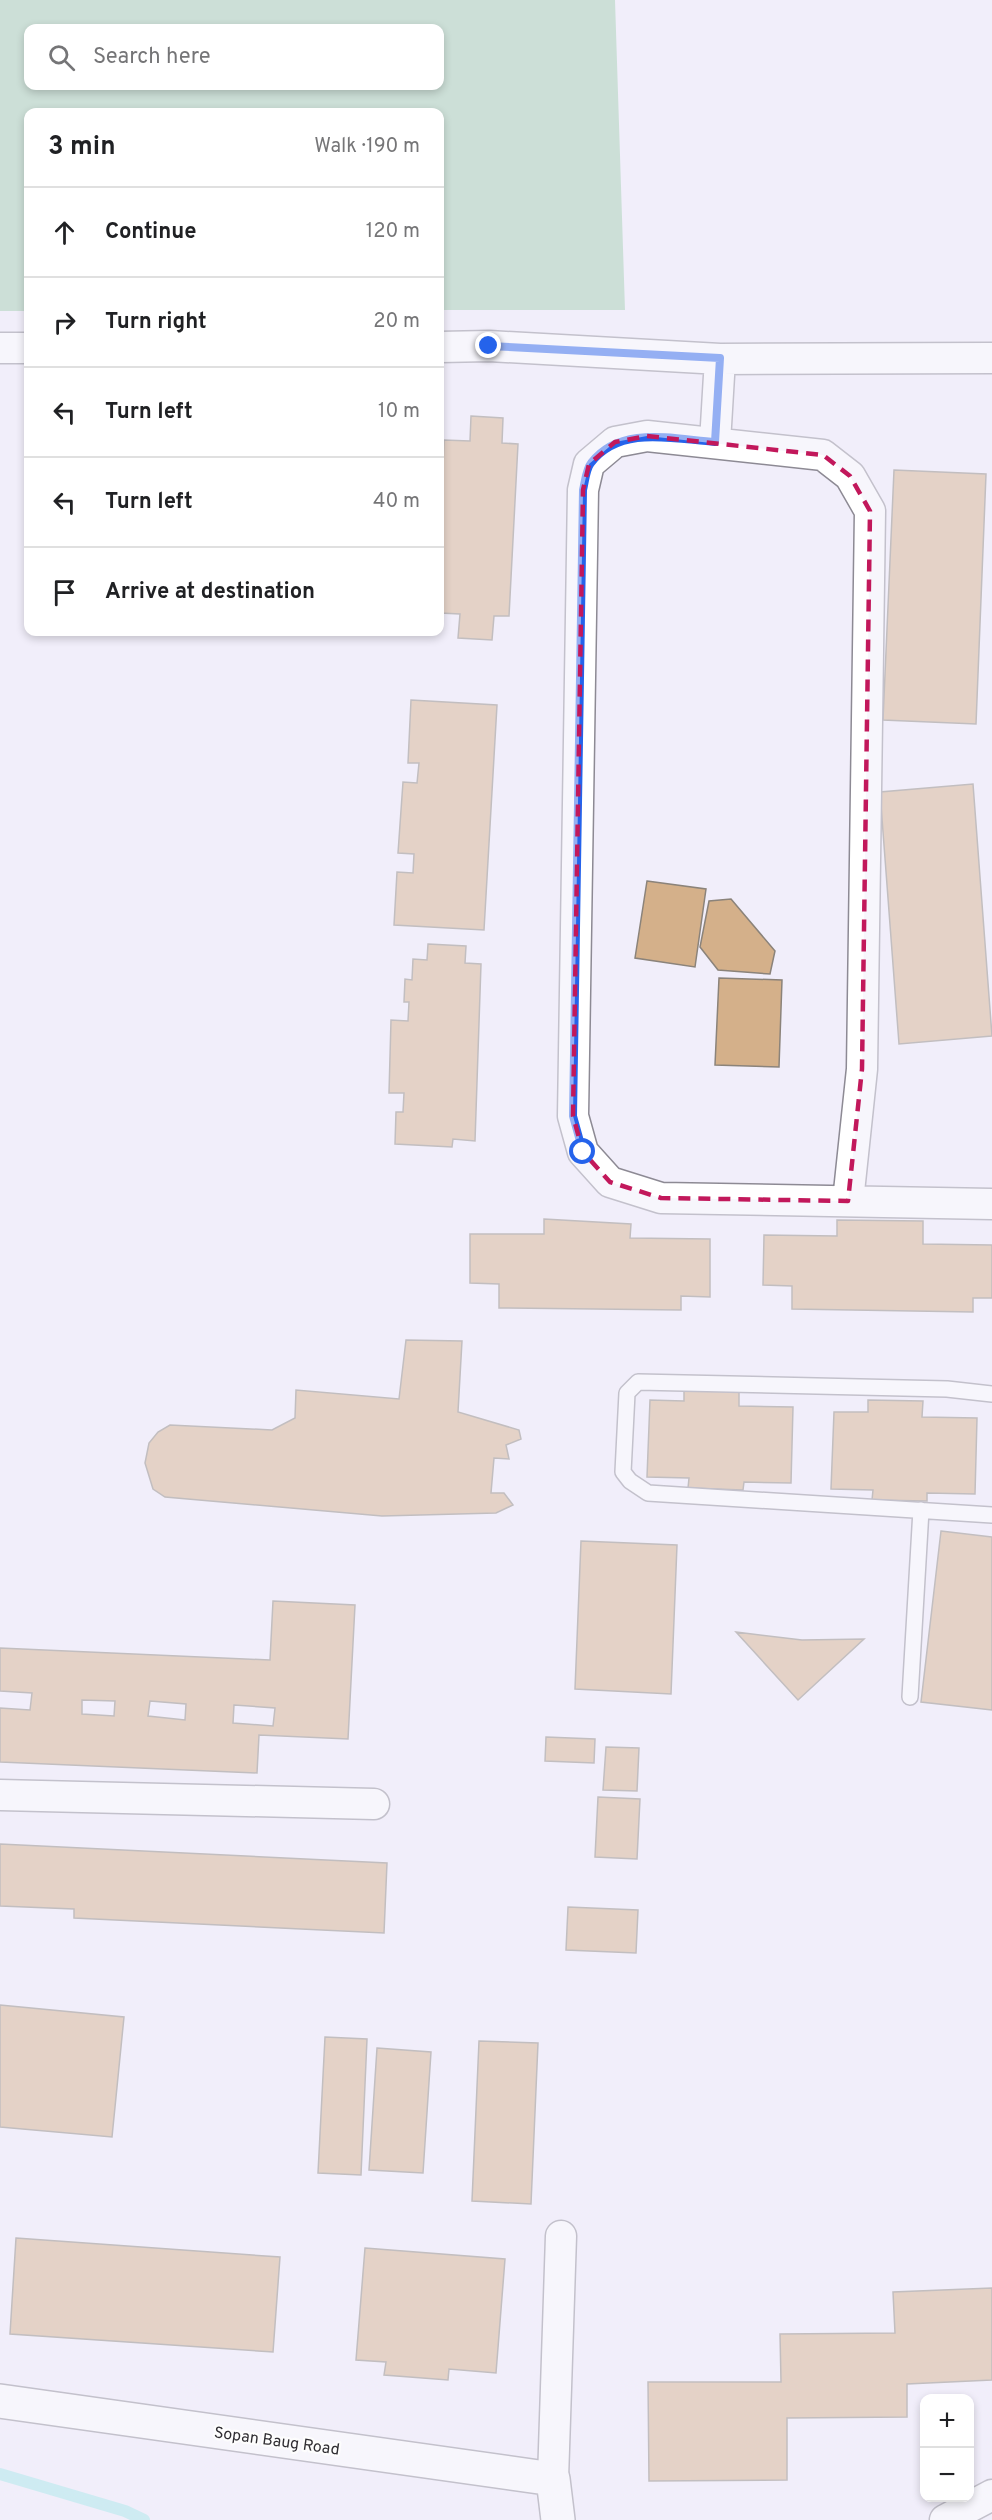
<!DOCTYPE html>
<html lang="en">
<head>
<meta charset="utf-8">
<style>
  body { margin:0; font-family:Overpass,sans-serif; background:#f2f2f2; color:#202124 }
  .controls { position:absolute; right:18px; bottom:18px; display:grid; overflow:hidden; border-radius:12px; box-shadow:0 3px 9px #0003 }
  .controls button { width:54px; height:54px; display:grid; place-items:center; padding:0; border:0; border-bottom:2px solid #e0e0e0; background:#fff; color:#202124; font:30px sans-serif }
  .stop { position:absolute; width:18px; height:18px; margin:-14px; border:4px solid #2563eb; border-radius:50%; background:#fff }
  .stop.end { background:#2563eb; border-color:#fff; box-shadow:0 2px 6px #0008 }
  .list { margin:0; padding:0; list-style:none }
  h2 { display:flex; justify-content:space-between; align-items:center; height:78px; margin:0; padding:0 24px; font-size:26px }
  h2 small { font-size:20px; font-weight:400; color:#757577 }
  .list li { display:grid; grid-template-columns:39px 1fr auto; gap:18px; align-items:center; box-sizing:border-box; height:90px; padding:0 24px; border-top:2px solid #e0e0e0 }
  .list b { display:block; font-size:22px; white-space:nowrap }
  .list em { font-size:20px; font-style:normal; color:#757577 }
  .icon { flex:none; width:33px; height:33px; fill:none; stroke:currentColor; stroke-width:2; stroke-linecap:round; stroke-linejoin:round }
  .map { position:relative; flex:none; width:992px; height:2520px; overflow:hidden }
  .search { position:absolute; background:#fff; box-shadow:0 3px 9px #0003; left:24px; top:24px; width:420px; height:66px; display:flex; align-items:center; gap:15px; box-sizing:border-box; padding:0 21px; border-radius:12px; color:#757577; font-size:22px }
  .panel { position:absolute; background:#fff; box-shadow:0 3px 9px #0003; left:24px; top:108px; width:420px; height:528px; border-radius:12px }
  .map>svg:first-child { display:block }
  .green { fill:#a0cdae; fill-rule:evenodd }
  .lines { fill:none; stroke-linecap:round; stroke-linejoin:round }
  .stream { stroke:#a5e6e9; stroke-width:12 }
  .building { fill:#d4b08a; stroke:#8b837a; stroke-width:1.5; fill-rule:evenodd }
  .service-casing { stroke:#8d8a94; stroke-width:18 }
  .minor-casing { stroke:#8d8a94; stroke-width:33 }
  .tertiary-casing { stroke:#8d8a94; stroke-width:36 }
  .service { stroke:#fff; stroke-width:15 }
  .minor { stroke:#fff; stroke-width:30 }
  .tertiary { stroke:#fff; stroke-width:33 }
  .route { stroke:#2563eb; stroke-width:8 }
  .marked { fill:none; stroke:#c2185b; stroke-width:4.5; stroke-dasharray:12 8; stroke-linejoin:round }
  .labels { text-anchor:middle; stroke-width:4.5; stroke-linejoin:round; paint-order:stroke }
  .street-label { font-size:16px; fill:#2f2d32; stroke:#fdfdfd }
</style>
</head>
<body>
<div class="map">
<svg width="992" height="2520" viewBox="0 0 992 2520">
  <rect width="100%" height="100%" fill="#f1eefa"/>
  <path class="green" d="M 0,0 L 615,0 L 625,310 L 440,310 L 440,112 L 28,112 L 28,311 L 0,311 ZM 28,28 L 440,28 L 440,86 L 28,86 Z"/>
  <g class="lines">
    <path class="stream" d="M 0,2474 L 125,2511 L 144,2520"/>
  </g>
  <path class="building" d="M 471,416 L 503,418 L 502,443 L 518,444 L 509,616 L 494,616 L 492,640 L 458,638 L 460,614 L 440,613 L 440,494 L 442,494 L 444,440 L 470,441 Z
    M 894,470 L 986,474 L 976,724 L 883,720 Z
    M 411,700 L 497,705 L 484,930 L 394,925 L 397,872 L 413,873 L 414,854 L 398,853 L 403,782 L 417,783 L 419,763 L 408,763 Z
    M 973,784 L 992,1036 L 899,1044 L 880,792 Z
    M 647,881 L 706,889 L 695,967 L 635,958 Z
    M 731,899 L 775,951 L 770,974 L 718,970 L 700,947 L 709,901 Z
    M 428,944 L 466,946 L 465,963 L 481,964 L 475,1141 L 453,1139 L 452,1147 L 395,1144 L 396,1112 L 403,1112 L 404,1093 L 389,1093 L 391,1020 L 408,1021 L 409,1002 L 404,1002 L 405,979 L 412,980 L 413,959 L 427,960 Z
    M 719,978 L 782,980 L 779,1067 L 715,1065 Z
    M 544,1219 L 631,1224 L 630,1238 L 710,1239 L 710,1297 L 681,1296 L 681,1310 L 499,1308 L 499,1284 L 470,1283 L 470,1234 L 544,1234 Z
    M 837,1220 L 923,1221 L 923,1244 L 992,1245 L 992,1298 L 973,1298 L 973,1312 L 792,1309 L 792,1286 L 763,1285 L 764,1235 L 837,1236 Z
    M 406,1340 L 462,1341 L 458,1412 L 519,1430 L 521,1439 L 506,1445 L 509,1459 L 494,1458 L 491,1493 L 504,1493 L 513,1505 L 496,1513 L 382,1516 L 165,1497 L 153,1489 L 145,1463 L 149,1443 L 158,1432 L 170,1425 L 272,1430 L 295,1418 L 296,1390 L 399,1399 Z
    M 684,1389 L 739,1390 L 739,1406 L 793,1407 L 791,1483 L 744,1482 L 743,1490 L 688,1488 L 689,1478 L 647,1477 L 650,1400 L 684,1401 Z
    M 868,1400 L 923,1401 L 922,1417 L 977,1418 L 975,1494 L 927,1493 L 927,1501 L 872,1500 L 873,1490 L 831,1489 L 834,1412 L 868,1412 Z
    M 941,1531 L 992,1537 L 992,1710 L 921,1702 Z
    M 581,1541 L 677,1545 L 671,1694 L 575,1689 Z
    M 273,1601 L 355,1605 L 348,1739 L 259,1735 L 257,1773 L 0,1762 L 0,1708 L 30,1710 L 32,1693 L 0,1691 L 0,1648 L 270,1660 ZM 82,1700 L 115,1701 L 114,1716 L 82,1714 ZM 150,1701 L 186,1704 L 185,1720 L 148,1716 ZM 234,1705 L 275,1708 L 273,1726 L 233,1723 Z
    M 736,1632 L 802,1640 L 864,1639 L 798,1700 Z
    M 546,1737 L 595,1739 L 594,1763 L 545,1761 Z
    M 606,1747 L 639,1748 L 637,1791 L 603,1790 Z
    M 598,1797 L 640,1799 L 637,1859 L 595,1857 Z
    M 0,1844 L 387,1863 L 384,1933 L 74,1918 L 74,1909 L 0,1906 Z
    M 568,1907 L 638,1910 L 636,1953 L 566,1950 Z
    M 0,2005 L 124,2017 L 112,2137 L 0,2127 Z
    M 325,2037 L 367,2039 L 361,2175 L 318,2173 Z
    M 479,2041 L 538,2043 L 531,2204 L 472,2201 Z
    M 377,2048 L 431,2052 L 423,2173 L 369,2170 Z
    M 16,2238 L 280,2257 L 273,2352 L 10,2334 Z
    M 365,2248 L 505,2259 L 496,2373 L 449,2369 L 448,2380 L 384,2375 L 386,2362 L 356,2360 Z
    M 992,2288 L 992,2380 L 907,2384 L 907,2417 L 787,2418 L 787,2480 L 649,2481 L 648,2382 L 781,2382 L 780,2334 L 895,2333 L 893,2292 Z"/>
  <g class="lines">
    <defs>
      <path id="service" d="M 992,1394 L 947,1389 L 638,1382 L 627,1393 L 623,1472 L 630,1481 L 648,1493 L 992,1515
        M 910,1697 L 921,1510"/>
      <path id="minor" d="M 440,347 L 489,346 L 720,359 L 992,358
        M 0,348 L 28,348
        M 715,442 L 720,359
        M 848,1201 L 862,1069 L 870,511 L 850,476 L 823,455 L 647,436 L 615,442 L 589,464 L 583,490 L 573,1116 L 583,1152 L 610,1182 L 661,1198 L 992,1204
        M 0,1795 L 374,1804
        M 553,2479 L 561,2236
        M 945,2520 L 992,2495"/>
      <path id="tertiary" d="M 0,2401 L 553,2479 L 558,2520"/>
    </defs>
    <use href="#service" class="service-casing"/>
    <use href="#minor" class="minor-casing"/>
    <use href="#tertiary" class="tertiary-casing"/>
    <use href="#service" class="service"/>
    <use href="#minor" class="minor"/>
    <use href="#tertiary" class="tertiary"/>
  </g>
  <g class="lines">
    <path class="route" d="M 489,346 L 720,358 L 715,442 C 673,439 620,425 591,463 C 586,469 585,482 583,490 L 573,1116 L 583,1152"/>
  </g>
  <path d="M0 0H992V2520H0ZM 647,436 L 823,455 L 850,476 L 870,511 L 862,1069 L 848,1201 L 661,1198 L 610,1182 L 583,1152 L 573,1116 L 583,490 L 589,464 L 615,442 Z" fill="#f1eefa" fill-opacity=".55" fill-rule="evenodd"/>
  <path class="marked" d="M 647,436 L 823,455 L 850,476 L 870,511 L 862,1069 L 848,1201 L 661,1198 L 610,1182 L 583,1152 L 573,1116 L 583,490 L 589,464 L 615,442 Z"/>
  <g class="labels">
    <g class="street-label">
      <text transform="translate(277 2440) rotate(8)" y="6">Sopan Baug Road</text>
    </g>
  </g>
</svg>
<div class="controls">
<button>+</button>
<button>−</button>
</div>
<div class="stop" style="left:583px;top:1152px"></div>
<div class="stop end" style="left:489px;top:346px"></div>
<div class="search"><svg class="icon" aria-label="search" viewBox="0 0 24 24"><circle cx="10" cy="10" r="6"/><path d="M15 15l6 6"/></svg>Search here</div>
<section class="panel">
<h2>3 min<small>Walk · 190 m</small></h2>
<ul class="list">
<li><svg class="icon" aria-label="ahead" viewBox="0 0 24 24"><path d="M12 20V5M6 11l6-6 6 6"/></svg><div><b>Continue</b></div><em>120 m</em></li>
<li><svg class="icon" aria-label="right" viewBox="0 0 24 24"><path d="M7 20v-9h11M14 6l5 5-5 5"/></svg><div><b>Turn right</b></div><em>20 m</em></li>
<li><svg class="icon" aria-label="left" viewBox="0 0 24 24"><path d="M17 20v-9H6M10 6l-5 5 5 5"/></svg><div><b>Turn left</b></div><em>10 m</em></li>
<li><svg class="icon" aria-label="left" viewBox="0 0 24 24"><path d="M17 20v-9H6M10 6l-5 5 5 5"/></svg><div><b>Turn left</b></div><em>40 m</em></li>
<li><svg class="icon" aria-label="arrive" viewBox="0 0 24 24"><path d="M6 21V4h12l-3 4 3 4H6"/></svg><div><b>Arrive at destination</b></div></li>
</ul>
</section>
</div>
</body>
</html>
